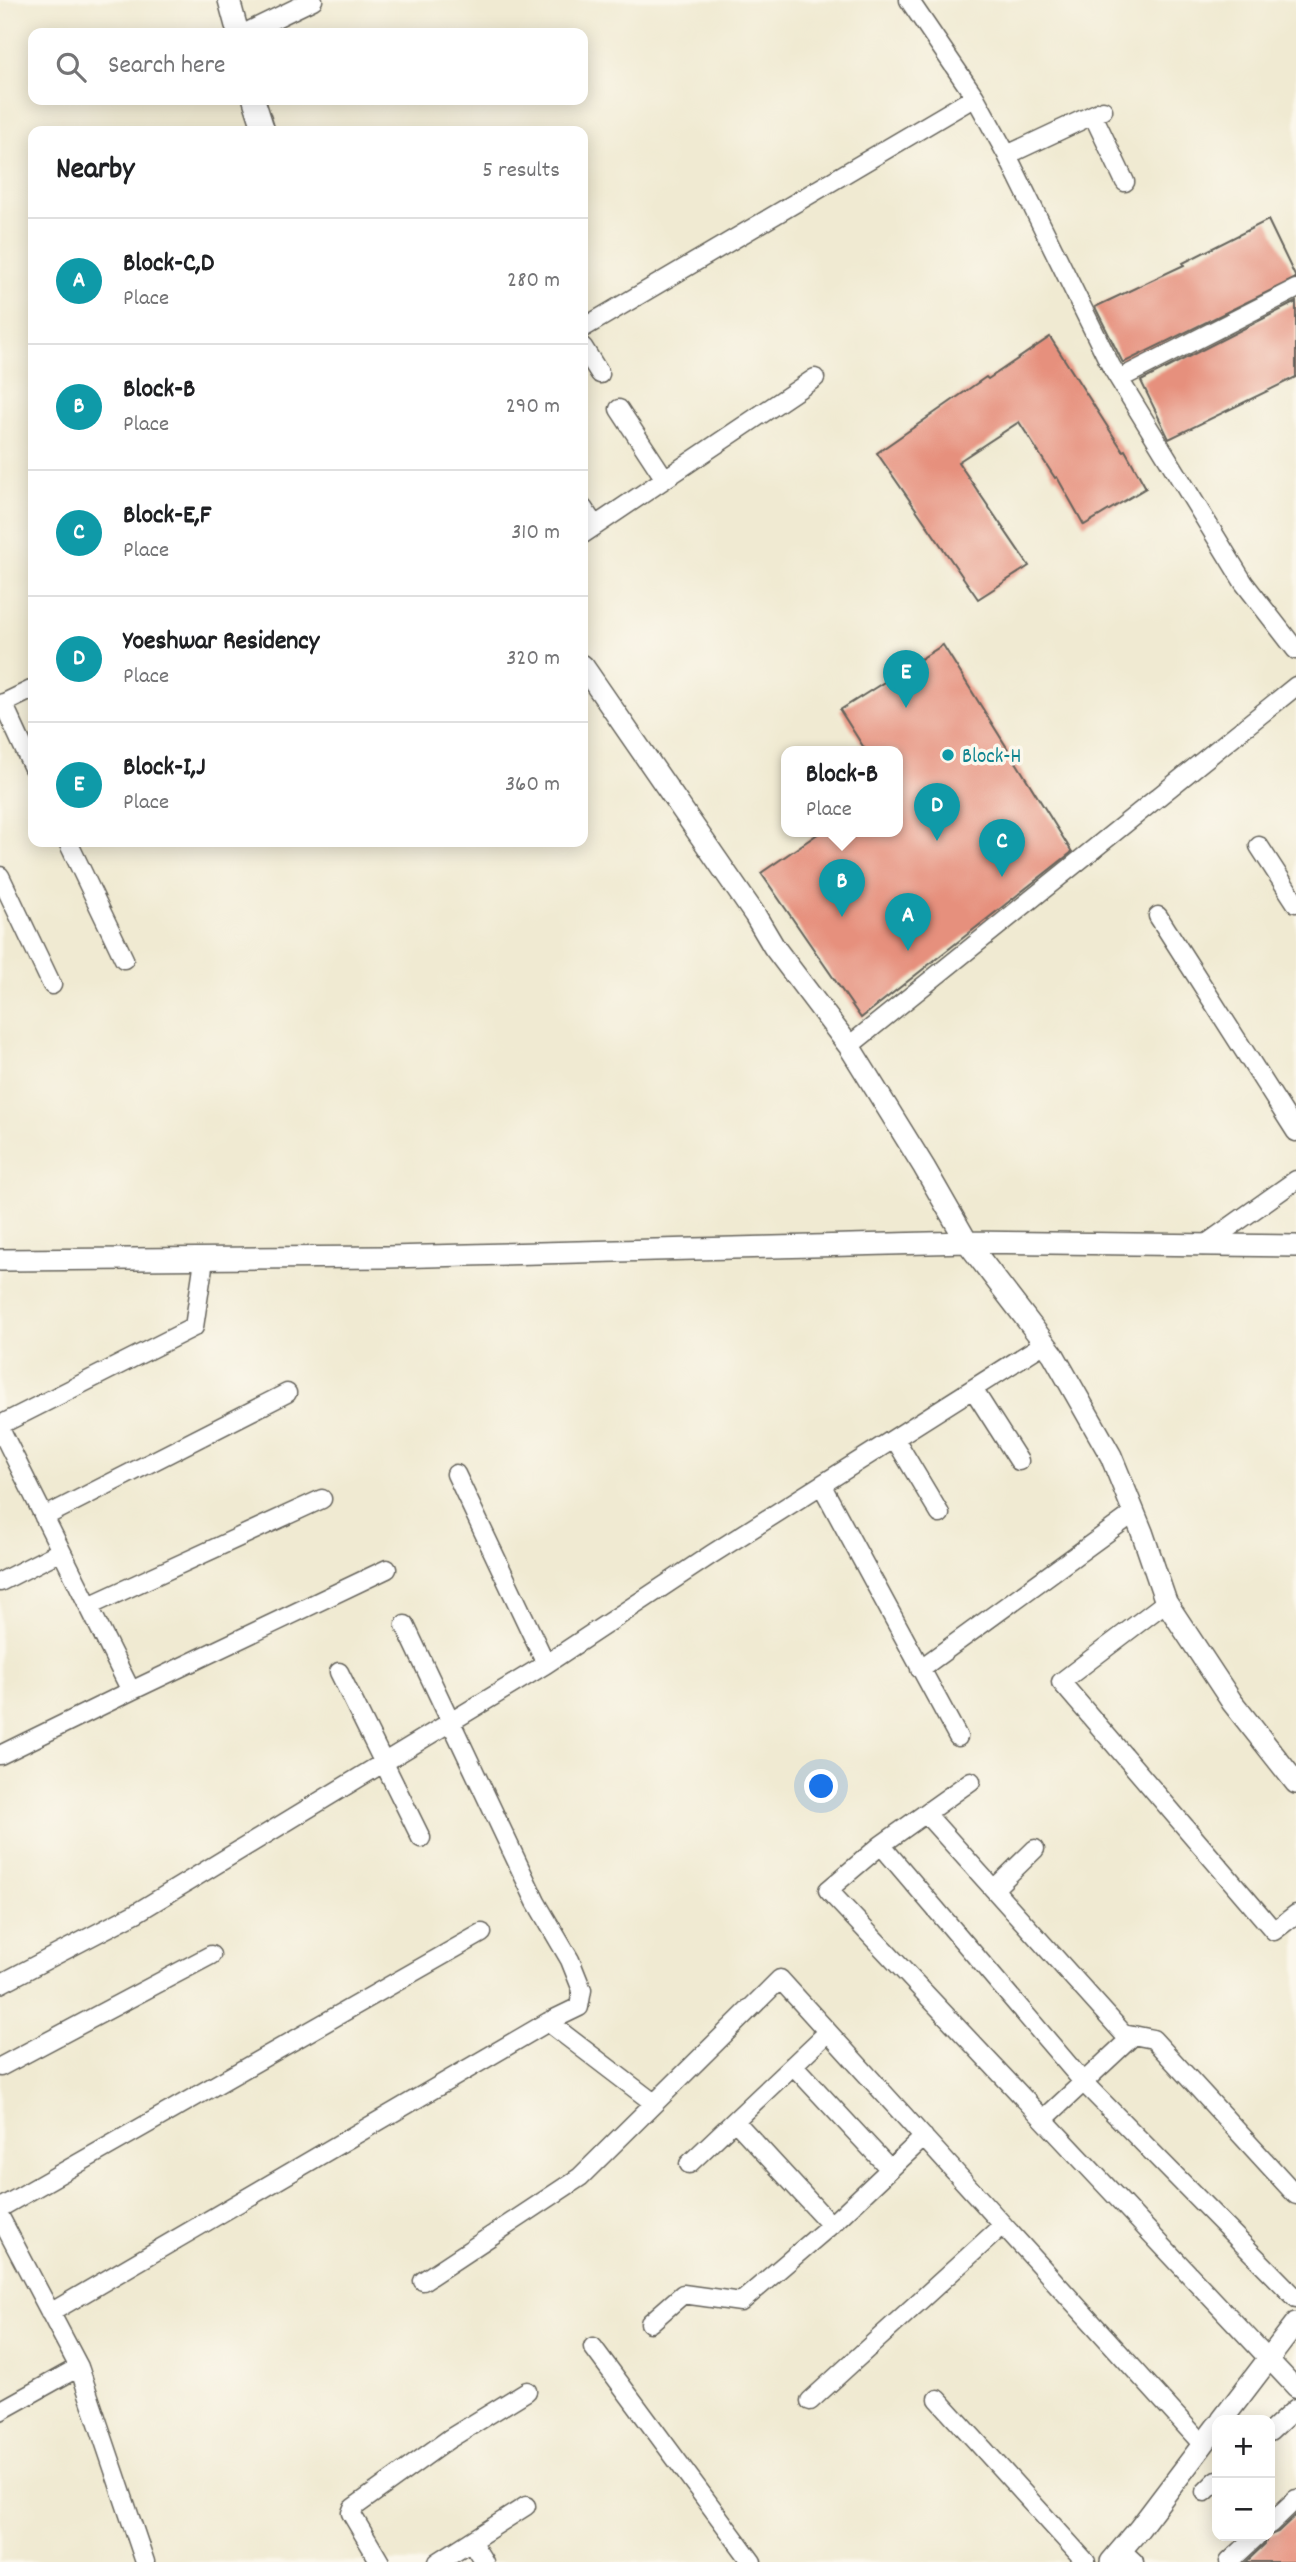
<!DOCTYPE html>
<html lang="en">
<head>
<meta charset="utf-8">
<style>
  body { margin:0; font-family:Dekko,sans-serif; background:#f2f2f2; color:#202124 }
  .controls { position:absolute; right:21px; bottom:21px; display:grid; overflow:hidden; border-radius:14px; box-shadow:0 4px 18px #0003 }
  .controls button { width:63px; height:63px; display:grid; place-items:center; padding:0; border:0; border-bottom:2px solid #e0e0e0; background:#fff; color:#202124; font:35px sans-serif }
  .you { position:absolute; left:822px; top:1787px; width:24px; height:24px; margin:-18px; border:5px solid #fff; border-radius:50%; background:#1a73e8; box-shadow:0 0 0 10px #1a73e833 }
  .badge { display:grid; place-items:center; width:46px; height:46px; border-radius:50%; background:#c8321e; color:#fff; font-size:23px; font-weight:700 }
  .pin { position:absolute; translate:-50% -58px; filter:drop-shadow(0 2px 4px #0008) }
  .pin::after { content:''; position:absolute; top:37px; width:24px; height:21px; background:inherit; clip-path:polygon(0 0,100% 0,50% 100%) }
  .popup { position:absolute; left:781px; top:746px; width:122px; height:91px; box-sizing:border-box; display:grid; place-content:center; border-radius:14px; background:#fff; filter:drop-shadow(0 2px 5px #0005); font-size:23px; white-space:nowrap; color:#757577 }
  .popup b { font-size:26px; color:#202124 }
  .popup::after { content:''; position:absolute; left:50%; top:100%; margin-left:-14px; border:14px solid transparent; border-top-color:#fff }
  .list { margin:0; padding:0; list-style:none }
  h2 { display:flex; justify-content:space-between; align-items:center; height:91px; margin:0; padding:0 28px; font-size:30px }
  h2 small { font-size:23px; font-weight:400; color:#757577 }
  .list li { display:grid; grid-template-columns:46px 1fr auto; gap:21px; align-items:center; box-sizing:border-box; height:126px; padding:0 28px; border-top:2px solid #e0e0e0 }
  .list b { display:block; font-size:26px; white-space:nowrap }
  .list p { margin:0; font-size:23px; white-space:nowrap; color:#757577 }
  .list em { font-size:23px; font-style:normal; color:#757577 }
  .icon { flex:none; width:38px; height:38px; fill:none; stroke:currentColor; stroke-width:2; stroke-linecap:round; stroke-linejoin:round }
  .map { position:relative; flex:none; width:1296px; height:2562px; overflow:hidden }
  .search { position:absolute; background:#fff; box-shadow:0 4px 18px #0003; left:28px; top:28px; width:560px; height:77px; display:flex; align-items:center; gap:18px; box-sizing:border-box; padding:0 24px; border-radius:14px; color:#757577; font-size:26px }
  .panel { position:absolute; background:#fff; box-shadow:0 4px 18px #0003; left:28px; top:126px; width:560px; height:721px; border-radius:14px }
  .map>svg:first-child { display:block }
  .building { fill:#e6907d }
  .lines { fill:none; stroke-linecap:round; stroke-linejoin:round }
  .minor-casing { stroke:#66645c; stroke-width:21 }
  .tertiary-casing { stroke:#66645c; stroke-width:24 }
  .minor { stroke:#fff; stroke-width:18 }
  .tertiary { stroke:#fff; stroke-width:21 }
  .culture-dot { fill:#0f9aa8; stroke:#fbf7ec; stroke-width:2.5 }
  .labels { text-anchor:middle; stroke-width:7; stroke-linejoin:round; paint-order:stroke }
  .culture-label { font-size:21px; fill:#0d838f; stroke:#fbf7ec; text-anchor:start }
</style>
</head>
<body>
<div class="map">
<svg width="1296" height="2562" viewBox="0 0 1296 2562">
  <rect width="100%" height="100%" fill="#fbf7ec"/>
  <filter id="ink" filterUnits="userSpaceOnUse"><feTurbulence type="fractalNoise" baseFrequency=".0143" numOctaves="2"/><feDisplacementMap in="SourceGraphic" scale="14" xChannelSelector="R" yChannelSelector="G"/><feConvolveMatrix kernelMatrix="1 2 1 2 8 2 1 2 1" color-interpolation-filters="sRGB"/></filter>
  <filter id="wash" filterUnits="userSpaceOnUse"><feTurbulence type="fractalNoise" baseFrequency=".00686" numOctaves="4" result="noise"/><feDisplacementMap in="SourceGraphic" scale="28" xChannelSelector="R" yChannelSelector="G"/><feGaussianBlur stdDeviation="1.57" result="paint"/><feColorMatrix in="noise" values="0 0 0 0 0 0 0 0 0 0 0 0 0 0 0 0 0 1.4 0 .05"/><feComposite in="paint" operator="in"/></filter>
  <g filter="url(#wash)">
    <rect width="100%" height="100%" fill="#f0ead2"/>
    <g id="blocks">
      <path class="building" d="M 1268,220 L 1296,278 L 1123,363 L 1095,307 L 1184,265 L 1183,263 Z
        M 1296,302 L 1296,377 L 1169,439 L 1141,381 Z
        M 1050,337 L 1123,451 L 1125,450 L 1146,488 L 1084,525 L 1057,477 L 1055,478 L 1019,422 L 958,462 L 1029,566 L 978,599 L 877,453 L 986,377 L 988,379 Z
        M 943,645 L 1072,852 L 861,1018 L 761,873 L 822,831 L 898,831 L 898,751 L 866,751 L 840,710 Z
        M 1296,2515 L 1296,2562 L 1246,2562 L 1265,2544 L 1268,2536 L 1278,2532 Z"/>
    </g>
  </g>
  <g filter="url(#ink)">
    <use href="#blocks" fill-opacity="0" stroke="#66645c" stroke-width="2"/>
    <g class="lines">
      <defs>
        <path id="minor" d="M 909,0 L 975,97 L 1007,155 L 1111,366 L 1244,583 L 1296,650
          M 245,33 L 313,0
          M 1093,115 L 1125,182
          M 1007,155 L 1103,110
          M 583,328 L 975,97
          M 583,347 L 600,374
          M 1119,379 L 1296,289
          M 619,409 L 665,479
          M 583,508 L 595,526 L 583,534
          M 595,526 L 815,378
          M 3,703 L 33,768
          M 0,705 L 33,689
          M 68,842 L 124,959
          M 1259,846 L 1296,903
          M 0,876 L 52,985
          M 1158,916 L 1296,1132
          M 849,1046 L 1296,686
          M 1203,1246 L 1296,1180
          M 973,1389 L 1019,1461
          M 0,1425 L 194,1327 L 204,1260
          M 0,1428 L 131,1691 L 387,1569
          M 895,1439 L 940,1514
          M 456,1474 L 546,1664
          M 822,1486 L 958,1737
          M 44,1517 L 287,1393
          M 0,1582 L 61,1551
          M 1166,1602 L 1061,1682 L 1274,1931 L 1296,1914
          M 89,1606 L 322,1499
          M 405,1625 L 536,1902 L 570,1960 L 582,1990 L 579,2007 L 548,2022 L 654,2103
          M 920,1669 L 1134,1513
          M 339,1672 L 421,1838
          M 0,1755 L 131,1691
          M 927,1815 L 1123,2033 L 1153,2039 L 1296,2195
          M 881,1845 L 971,1781
          M 994,1889 L 1035,1849
          M 0,1984 L 136,1913 L 546,1664 L 712,1554 L 1045,1343
          M 793,2065 L 890,2169
          M 0,2067 L 211,1955
          M 1044,2119 L 1134,2035
          M 735,2121 L 831,2225
          M 689,2164 L 828,2032
          M 0,2208 L 482,1933
          M 0,2217 L 79,2367 L 145,2562
          M 423,2281 L 580,2177 L 780,1979 L 1203,2445
          M 1296,2298 L 1084,2083 L 881,1845 L 828,1890 L 1296,2388
          M 50,2313 L 548,2022
          M 650,2323 L 683,2294 L 741,2302 L 831,2225 L 924,2137
          M 593,2347 L 752,2562
          M 938,2399 L 1086,2562
          M 810,2401 L 1003,2225
          M 0,2411 L 79,2367
          M 1270,2432 L 1296,2408
          M 1205,2492 L 1217,2480
          M 1270,2524 L 1296,2499
          M 471,2541 L 484,2562
          M 1121,2550 L 1134,2562
          M 380,2562 L 351,2513 L 353,2508 L 449,2439 L 527,2391
          M 438,2562 L 526,2506
          M 1229,2562 L 1257,2536"/>
        <path id="tertiary" d="M 229,0 L 238,33
          M 254,100 L 264,131
          M 583,666 L 755,915 L 774,947 L 849,1046 L 924,1167 L 967,1242 L 1053,1354 L 1111,1456 L 1142,1532 L 1166,1602 L 1232,1702 L 1296,1783
          M 0,1260 L 388,1257 L 967,1242 L 1296,1246
          M 1222,2420 L 1296,2323
          M 1111,2562 L 1139,2529 L 1217,2426"/>
      </defs>
      <use href="#minor" class="minor-casing"/>
      <use href="#tertiary" class="tertiary-casing"/>
      <use href="#minor" class="minor"/>
      <use href="#tertiary" class="tertiary"/>
    </g>
  </g>
  <circle class="culture-dot" cx="948" cy="755" r="7"/>
  <g class="labels">
    <g class="culture-label">
      <text x="962" y="762">Block-H</text>
    </g>
  </g>
</svg>
<div class="controls">
<button>+</button>
<button>−</button>
</div>
<div class="you"></div>
<div class="pin badge" style="left:908px;top:951px;background:#0f9aa8">A</div>
<div class="pin badge" style="left:842px;top:917px;background:#0f9aa8">B</div>
<div class="popup"><b>Block-B</b>Place</div>
<div class="pin badge" style="left:1002px;top:877px;background:#0f9aa8">C</div>
<div class="pin badge" style="left:937px;top:841px;background:#0f9aa8">D</div>
<div class="pin badge" style="left:906px;top:708px;background:#0f9aa8">E</div>
<div class="search"><svg class="icon" aria-label="search" viewBox="0 0 24 24"><circle cx="10" cy="10" r="6"/><path d="M15 15l6 6"/></svg>Search here</div>
<section class="panel">
<h2>Nearby<small>5 results</small></h2>
<ul class="list">
<li><span class="badge" style="background:#0f9aa8">A</span><div><b>Block-C,D</b><p>Place</p></div><em>280 m</em></li>
<li><span class="badge" style="background:#0f9aa8">B</span><div><b>Block-B</b><p>Place</p></div><em>290 m</em></li>
<li><span class="badge" style="background:#0f9aa8">C</span><div><b>Block-E,F</b><p>Place</p></div><em>310 m</em></li>
<li><span class="badge" style="background:#0f9aa8">D</span><div><b>Yoeshwar Residency</b><p>Place</p></div><em>320 m</em></li>
<li><span class="badge" style="background:#0f9aa8">E</span><div><b>Block-I,J</b><p>Place</p></div><em>360 m</em></li>
</ul>
</section>
</div>
</body>
</html>
